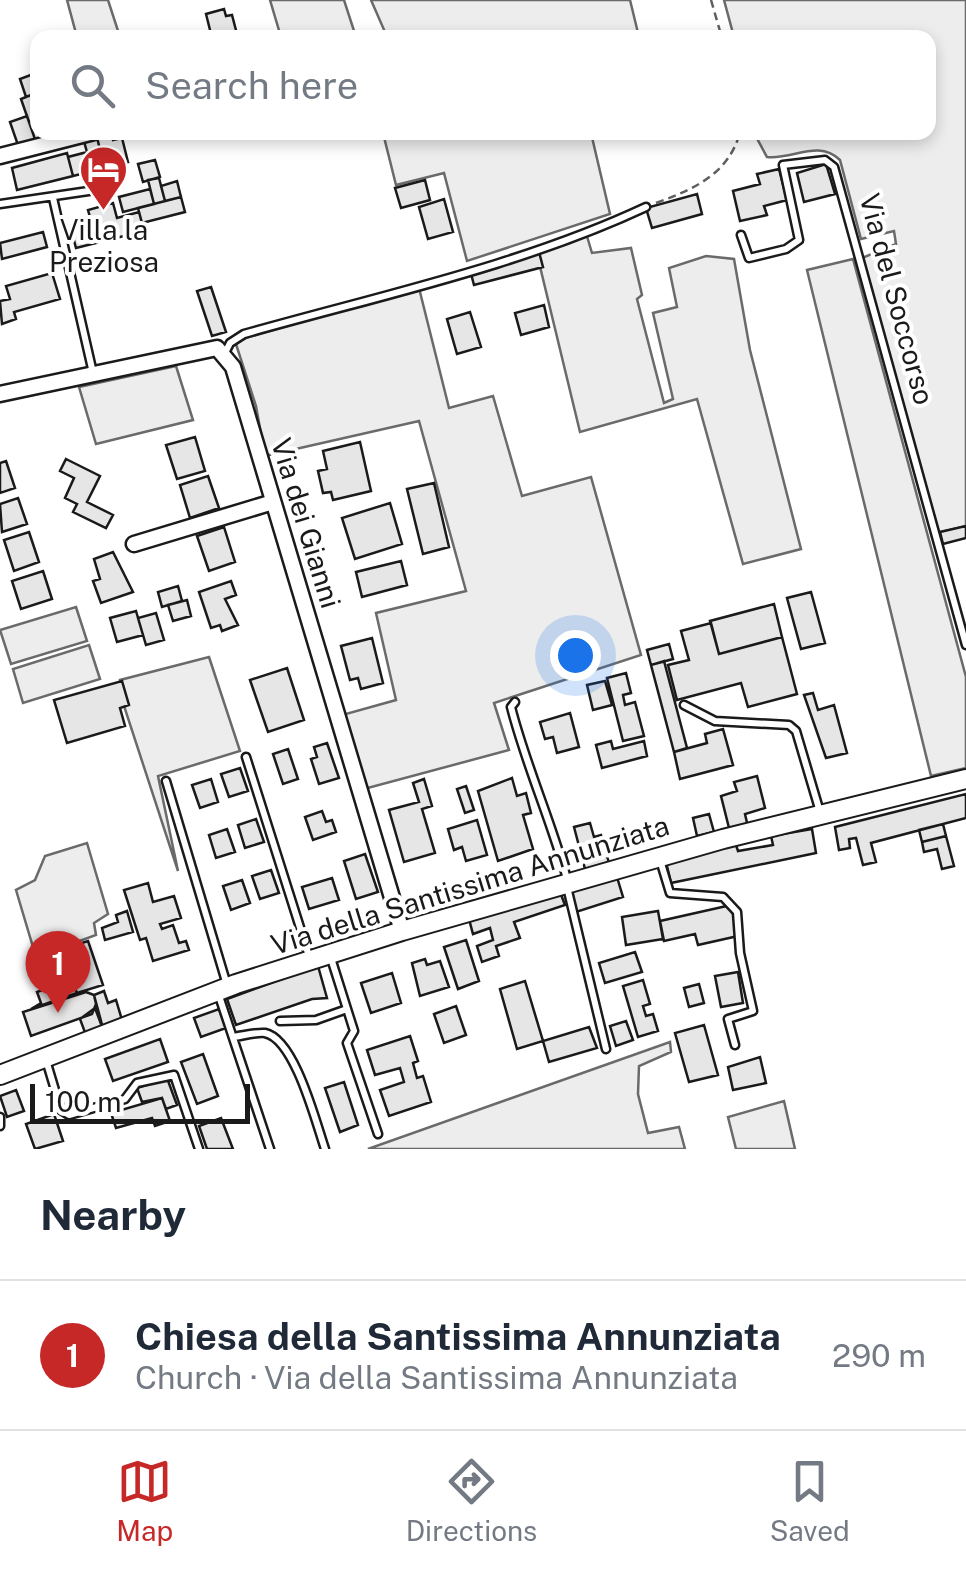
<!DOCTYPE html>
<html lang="en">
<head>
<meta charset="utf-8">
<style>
  body { margin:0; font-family:"Public Sans",sans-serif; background:#f2f2f3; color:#1f2937 }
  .scale { position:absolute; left:30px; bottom:25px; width:220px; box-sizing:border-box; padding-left:10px; border:5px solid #1a1a1a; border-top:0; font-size:28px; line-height:35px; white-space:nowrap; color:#1a1a1a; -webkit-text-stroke:8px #fff; paint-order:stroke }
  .you { position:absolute; left:575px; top:655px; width:35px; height:35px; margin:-25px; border:8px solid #fff; border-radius:50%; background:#1a73e8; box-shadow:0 0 0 15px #1a73e833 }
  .badge { display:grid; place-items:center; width:65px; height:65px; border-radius:50%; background:#c62828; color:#fff; font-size:32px; font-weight:700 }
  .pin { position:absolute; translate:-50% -82px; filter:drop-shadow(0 2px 5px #0008) }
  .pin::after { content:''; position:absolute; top:52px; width:35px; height:30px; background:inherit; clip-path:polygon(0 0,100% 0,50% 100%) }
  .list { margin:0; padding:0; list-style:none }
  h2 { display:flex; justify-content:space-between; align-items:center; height:130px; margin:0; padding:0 40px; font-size:42px }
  h2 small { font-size:32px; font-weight:400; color:#747a83 }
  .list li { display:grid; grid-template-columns:65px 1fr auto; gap:30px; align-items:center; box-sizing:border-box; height:150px; padding:0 40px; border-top:2px solid #e0e1e3 }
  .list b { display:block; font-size:38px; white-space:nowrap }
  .list p { margin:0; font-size:32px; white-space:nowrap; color:#747a83 }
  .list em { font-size:32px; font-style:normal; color:#747a83 }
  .icon { flex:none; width:55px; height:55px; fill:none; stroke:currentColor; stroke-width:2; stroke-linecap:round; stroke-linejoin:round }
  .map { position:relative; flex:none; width:966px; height:1149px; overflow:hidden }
  .search { position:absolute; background:#fff; box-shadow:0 5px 15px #0003; left:30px; right:30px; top:30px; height:110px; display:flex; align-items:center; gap:25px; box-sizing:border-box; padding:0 35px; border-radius:20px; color:#747a83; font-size:38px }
  .sheet { height:280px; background:#fff }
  nav { display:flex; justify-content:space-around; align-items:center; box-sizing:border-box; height:140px; border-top:2px solid #e0e1e3; background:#fff; font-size:28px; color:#747a83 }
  nav a { display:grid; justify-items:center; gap:5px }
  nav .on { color:#c62828 }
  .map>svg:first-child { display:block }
  .green { fill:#ededed; stroke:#6a6a6a; stroke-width:2.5 }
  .building { fill:#e6e6e6; stroke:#1a1a1a; stroke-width:2.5 }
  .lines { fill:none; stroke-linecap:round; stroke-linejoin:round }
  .lane-casing { stroke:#1a1a1a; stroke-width:11 }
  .street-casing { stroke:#1a1a1a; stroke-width:19 }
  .secondary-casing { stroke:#1a1a1a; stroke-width:22 }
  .path { stroke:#5f5f5f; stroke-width:2.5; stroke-dasharray:8 5; stroke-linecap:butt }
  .lane { stroke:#fff; stroke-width:6 }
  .street { stroke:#fff; stroke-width:14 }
  .secondary { stroke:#fff; stroke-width:18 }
  .labels { text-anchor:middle; stroke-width:8; stroke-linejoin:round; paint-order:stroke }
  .poi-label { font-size:28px; fill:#1a1a1a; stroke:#fff }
  .street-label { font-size:28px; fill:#1a1a1a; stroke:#fff }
</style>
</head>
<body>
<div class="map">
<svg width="966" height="1149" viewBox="0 0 966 1149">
  <rect width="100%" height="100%" fill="#fff"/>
  <path class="green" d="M 67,0 L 108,0 L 120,37 L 77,37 Z
    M 270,0 L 344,0 L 356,37 L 281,37 Z
    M 371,0 L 630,0 L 639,37 L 373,37 L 385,32 Z
    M 724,0 L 966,0 L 966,526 L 937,533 L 862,258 L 896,244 L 894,231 L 861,239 L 840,160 C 818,139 793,160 767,157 L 754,133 L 928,132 L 928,38 L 734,37 Z
    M 383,133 L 591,133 L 610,214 L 467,261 L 444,173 L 396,185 Z
    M 586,233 L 592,253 L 631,248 L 642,295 L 637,299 L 664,403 L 673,399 L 653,313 L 677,307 L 669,268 L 706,256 L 734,259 L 750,350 L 801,549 L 743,564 L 697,399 L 580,432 L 536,250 Z
    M 853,259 L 966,677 L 966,768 L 931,776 L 807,270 Z
    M 419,288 L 449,408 L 493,396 L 522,496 L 591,477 L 641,655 L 494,703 L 509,750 L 364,789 L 342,715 L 396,700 L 376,613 L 466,591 L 419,421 L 265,456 L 256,406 L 235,341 Z
    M 176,366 L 193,420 L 96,444 L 79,387 Z
    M 76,607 L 87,641 L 11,664 L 0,630 Z
    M 89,645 L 100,679 L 23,703 L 13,669 Z
    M 209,657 L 240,751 L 158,776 L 178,871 L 125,709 L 120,680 Z
    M 87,843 L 108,914 L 94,923 L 96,935 L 36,957 L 16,890 L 35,880 L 45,856 Z
    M 670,1042 L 671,1052 L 639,1066 L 638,1094 L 648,1133 L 679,1127 L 685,1149 L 368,1149 Z
    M 784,1101 L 795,1149 L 736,1149 L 728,1117 Z"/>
  <path class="building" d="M 224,9 L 226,16 L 232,15 L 238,38 L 212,38 L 206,14 Z
    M 36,73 L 38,93 L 26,97 L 20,79 Z
    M 31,95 L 38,120 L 29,122 L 21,99 Z
    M 27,116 L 37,145 L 20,151 L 10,122 Z
    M 111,132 L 113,140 L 122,138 L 128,162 L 105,168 L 96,134 Z
    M 96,134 L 105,168 L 73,176 L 68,157 L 87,152 L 83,138 Z
    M 67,153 L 73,176 L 17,190 L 12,168 Z
    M 155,160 L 160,177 L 143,182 L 138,164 Z
    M 826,164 L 835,194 L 804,202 L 797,173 Z
    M 779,169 L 787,200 L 764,206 L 767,215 L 740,221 L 733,191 L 760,184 L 757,174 Z
    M 159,178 L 165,201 L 154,204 L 148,180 Z
    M 425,180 L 430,200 L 401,208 L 395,188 Z
    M 177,181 L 181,197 L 165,201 L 161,186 Z
    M 150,189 L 154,204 L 123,212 L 119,197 Z
    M 697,194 L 702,214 L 652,228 L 646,208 Z
    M 181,197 L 185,212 L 142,223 L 138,208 Z
    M 444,199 L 453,232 L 428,239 L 419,207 Z
    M 113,203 L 117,218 L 139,212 L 144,231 L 76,248 L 71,229 L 92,224 L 88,210 Z
    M 43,232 L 47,247 L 2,259 L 0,243 Z
    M 539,252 L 543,267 L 474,285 L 470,270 Z
    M 52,273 L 60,299 L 14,312 L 16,319 L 2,324 L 0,301 L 10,299 L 6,286 Z
    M 211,287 L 226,332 L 212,336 L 197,291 Z
    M 544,305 L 549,327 L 521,335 L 515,313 Z
    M 470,312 L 481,347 L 457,354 L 447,319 Z
    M 195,437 L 205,471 L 177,479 L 166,445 Z
    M 360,442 L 371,491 L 333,500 L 331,492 L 323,493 L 318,471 L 327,469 L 323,451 Z
    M 66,459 L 100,476 L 87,502 L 113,515 L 106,528 L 73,512 L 77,504 L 65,498 L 74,478 L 60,471 Z
    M 6,461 L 15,488 L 0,493 L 0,463 Z
    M 208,476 L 219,508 L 190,518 L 180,485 Z
    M 434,483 L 449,547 L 423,554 L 407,489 Z
    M 18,498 L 27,524 L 2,532 L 0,504 Z
    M 390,503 L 402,544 L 355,559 L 342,518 Z
    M 966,526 L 966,538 L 943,544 L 940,532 Z
    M 224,527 L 235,562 L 209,571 L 197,536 Z
    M 29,532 L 39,562 L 14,571 L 4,540 Z
    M 113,552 L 133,592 L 101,603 L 93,581 L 100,579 L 94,559 Z
    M 401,561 L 407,585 L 362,597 L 356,572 Z
    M 43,571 L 52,599 L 21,609 L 12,581 Z
    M 231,581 L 236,595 L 225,599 L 238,625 L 222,631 L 220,625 L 211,628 L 199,592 Z
    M 178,586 L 182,601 L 162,607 L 158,592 Z
    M 811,592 L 825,643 L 801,649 L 787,598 Z
    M 187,600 L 191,616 L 173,621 L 168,605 Z
    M 774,604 L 782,637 L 719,654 L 710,621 Z
    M 136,611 L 143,635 L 117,642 L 110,618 Z
    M 156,613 L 164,640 L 146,645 L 138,618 Z
    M 711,623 L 719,654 L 782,637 L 797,694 L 748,707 L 741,683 L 677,700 L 668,665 L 689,660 L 681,631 Z
    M 372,638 L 383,683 L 361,689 L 358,678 L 350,680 L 341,646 Z
    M 669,644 L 673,659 L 651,665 L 647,650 Z
    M 664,661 L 687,748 L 674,752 L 651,665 Z
    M 287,668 L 304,720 L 268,732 L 250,680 Z
    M 626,673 L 631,693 L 623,695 L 625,705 L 635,702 L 644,736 L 623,741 L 607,678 Z
    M 122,681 L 129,705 L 120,708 L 125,726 L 67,743 L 54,700 Z
    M 605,681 L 612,705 L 593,710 L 587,685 Z
    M 813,693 L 818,710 L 834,705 L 847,753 L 826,758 L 804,695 Z
    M 570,713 L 579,747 L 557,753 L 553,737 L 545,739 L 540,722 Z
    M 723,729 L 733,765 L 680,779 L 674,752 L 707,743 L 705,734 Z
    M 611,741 L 613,749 L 644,741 L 647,756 L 602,768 L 596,745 Z
    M 327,743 L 339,778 L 319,784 L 311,759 L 317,757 L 314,747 Z
    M 288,749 L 298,779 L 283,784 L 273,754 Z
    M 240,768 L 248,791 L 229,797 L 221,774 Z
    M 757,776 L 765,808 L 745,814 L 748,827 L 730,832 L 721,796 L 737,791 L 734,782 Z
    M 512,778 L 517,796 L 526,793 L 531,813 L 523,815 L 533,849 L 498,861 L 478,791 Z
    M 211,779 L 218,802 L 200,808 L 192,785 Z
    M 424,779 L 432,806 L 422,809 L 435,853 L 404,862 L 389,810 L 419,802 L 413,783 Z
    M 466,786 L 474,810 L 465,813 L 457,789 Z
    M 966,794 L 966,818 L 871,843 L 876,862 L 863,865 L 856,838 L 849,839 L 850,848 L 839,850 L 835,827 Z
    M 322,811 L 326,822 L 332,820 L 336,832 L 313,840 L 305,817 Z
    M 709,814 L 714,832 L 697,836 L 693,818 Z
    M 256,819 L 264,842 L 245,848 L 238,825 Z
    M 477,820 L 487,855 L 466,861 L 462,847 L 454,850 L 448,829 Z
    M 590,823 L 594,837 L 601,835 L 609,863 L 585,869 L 574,827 Z
    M 943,824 L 946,836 L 922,842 L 919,830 Z
    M 227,829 L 235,852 L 216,858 L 209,835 Z
    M 812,829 L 816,853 L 671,883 L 666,862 L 736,845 L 738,851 L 773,845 L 771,836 Z
    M 946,836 L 954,866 L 942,869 L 937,849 L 924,852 L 922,842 Z
    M 365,854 L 378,892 L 356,899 L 344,861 Z
    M 271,870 L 279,893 L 260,899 L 252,876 Z
    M 616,874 L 623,897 L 576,912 L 569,890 Z
    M 332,878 L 339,900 L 309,909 L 302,887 Z
    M 242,880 L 250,903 L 231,910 L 223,886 Z
    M 148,883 L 153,902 L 174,896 L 181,918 L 160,924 L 162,929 L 173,925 L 179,943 L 186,941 L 189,950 L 153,961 L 146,938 L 140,940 L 124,890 Z
    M 560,892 L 565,905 L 514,922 L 520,938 L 496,946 L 499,956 L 482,962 L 477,946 L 493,940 L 490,928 L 473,934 L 469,919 Z
    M 731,905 L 738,936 L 698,945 L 695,934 L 664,941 L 660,921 Z
    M 127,911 L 133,932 L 105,940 L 102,928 L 118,922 L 116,915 Z
    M 658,911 L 663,939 L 626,945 L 622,917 Z
    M 466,940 L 479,981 L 458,989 L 444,947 Z
    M 88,941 L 103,985 L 77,993 L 71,979 L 64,982 L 54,952 Z
    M 635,952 L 642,972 L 605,983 L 599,963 Z
    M 425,959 L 427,965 L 440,961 L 449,987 L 420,996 L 412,963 Z
    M 318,966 L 327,998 L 312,999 L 236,1025 L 227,999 Z
    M 738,972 L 743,1003 L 721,1007 L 715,976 Z
    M 392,973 L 401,1003 L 371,1013 L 361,983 Z
    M 71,979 L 77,993 L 31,1009 L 41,1003 L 37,992 Z
    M 643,980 L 650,1004 L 643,1006 L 646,1016 L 653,1014 L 658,1031 L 638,1037 L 623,986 Z
    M 525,981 L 543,1041 L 517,1049 L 500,989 Z
    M 699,984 L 704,1003 L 689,1007 L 684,988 Z
    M 104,991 L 108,1003 L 116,1000 L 122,1020 L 104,1032 L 94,995 Z
    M 86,992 L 94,995 L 96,1004 L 92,1014 L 31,1036 L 23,1012 Z
    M 456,1006 L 466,1035 L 444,1043 L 434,1014 Z
    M 95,1008 L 104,1032 L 87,1038 L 80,1019 Z
    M 219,1009 L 226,1028 L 201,1037 L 194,1018 Z
    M 626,1021 L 633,1040 L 616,1046 L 610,1026 Z
    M 704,1025 L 718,1075 L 689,1082 L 675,1033 Z
    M 589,1027 L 597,1048 L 549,1062 L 543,1041 Z
    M 410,1036 L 418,1061 L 413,1063 L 417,1078 L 423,1076 L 431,1102 L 389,1116 L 380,1090 L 404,1082 L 400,1068 L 375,1075 L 367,1050 Z
    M 160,1039 L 168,1062 L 113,1081 L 105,1059 Z
    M 203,1054 L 218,1096 L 197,1104 L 181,1062 Z
    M 760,1057 L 766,1083 L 733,1090 L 728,1067 Z
    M 167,1078 L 177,1105 L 166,1109 L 162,1098 L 142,1102 L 137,1088 Z
    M 344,1082 L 358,1125 L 340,1132 L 325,1088 Z
    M 16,1090 L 24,1111 L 7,1117 L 0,1096 Z
    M 162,1098 L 170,1121 L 155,1126 L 152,1118 L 116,1128 L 111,1113 Z
    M 54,1114 L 63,1141 L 35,1149 L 26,1124 Z
    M 221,1118 L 233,1149 L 207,1149 L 199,1126 Z"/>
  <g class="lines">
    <defs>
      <path id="lane" d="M 53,198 L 93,373
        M 0,204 L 102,189 L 111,193
        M 741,235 L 749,258 L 786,249 L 799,240 L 783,165 L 825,160 L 834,167 L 966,645
        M 224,355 L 230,343 L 244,334 C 378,296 520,266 646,207
        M 515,702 L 511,707 C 526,766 551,820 567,879
        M 684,705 L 715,721 L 789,725 L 796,731 L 820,812
        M 246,757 L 309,956
        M 166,781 L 227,985
        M 660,860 L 670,893 L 723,897 L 737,912 L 740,953 L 753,1011 L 728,1019 L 735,1045
        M 567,887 L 606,1049
        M 330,955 L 354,1031 L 347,1043 L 378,1134
        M 218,993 L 270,1149
        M 280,1021 L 316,1020 L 347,1009
        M 233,1037 C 242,1036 256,1032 265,1033 C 295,1039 316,1123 325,1149
        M 46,1060 L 61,1110 L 69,1115 L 125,1099 L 137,1083 L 174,1075 L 199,1149
        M 0,1117 L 0,1126"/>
      <path id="street" d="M 0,156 L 94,132
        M 0,394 L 217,348 L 233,367 L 402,931
        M 134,544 L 273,502"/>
      <path id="secondary" d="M 0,1075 L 236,984 L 402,931 L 723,839 L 966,779"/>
    </defs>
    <use href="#lane" class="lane-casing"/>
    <use href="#street" class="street-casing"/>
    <use href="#secondary" class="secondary-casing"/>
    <path class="path" d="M 711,0 L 722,38
      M 656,203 C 694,189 729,174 740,132"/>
    <use href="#lane" class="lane"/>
    <use href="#street" class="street"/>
    <use href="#secondary" class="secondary"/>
  </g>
  <defs>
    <symbol id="hotel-pin" viewBox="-11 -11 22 30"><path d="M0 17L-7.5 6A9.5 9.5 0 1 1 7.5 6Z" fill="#c62828" stroke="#fff"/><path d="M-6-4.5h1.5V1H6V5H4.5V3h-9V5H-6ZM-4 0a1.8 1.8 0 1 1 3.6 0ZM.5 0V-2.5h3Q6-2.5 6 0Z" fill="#fff"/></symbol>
  </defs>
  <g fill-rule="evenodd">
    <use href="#hotel-pin" x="76" y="142" width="55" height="75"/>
  </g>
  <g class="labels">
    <g class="poi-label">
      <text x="104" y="240">Villa la<tspan x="104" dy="32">Preziosa</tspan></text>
    </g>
    <g class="street-label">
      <text transform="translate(897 299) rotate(75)" y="10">Via del Soccorso</text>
      <text transform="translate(306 523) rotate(73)" y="10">Via dei Gianni</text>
      <text transform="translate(470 885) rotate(-17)" y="10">Via della Santissima Annunziata</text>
    </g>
  </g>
</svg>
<div class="scale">100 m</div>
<div class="you"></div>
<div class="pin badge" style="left:58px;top:1013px">1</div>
<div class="search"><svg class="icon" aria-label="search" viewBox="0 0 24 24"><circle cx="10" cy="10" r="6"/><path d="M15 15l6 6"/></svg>Search here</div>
</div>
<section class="sheet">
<h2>Nearby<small></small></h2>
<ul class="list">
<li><span class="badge">1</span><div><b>Chiesa della Santissima Annunziata</b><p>Church · Via della Santissima Annunziata</p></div><em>290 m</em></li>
</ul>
</section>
<nav>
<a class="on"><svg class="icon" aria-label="map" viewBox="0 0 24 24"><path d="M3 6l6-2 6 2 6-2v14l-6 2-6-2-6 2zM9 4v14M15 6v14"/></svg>Map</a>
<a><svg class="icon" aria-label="directions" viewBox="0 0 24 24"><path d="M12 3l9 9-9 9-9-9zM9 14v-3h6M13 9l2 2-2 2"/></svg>Directions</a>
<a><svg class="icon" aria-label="saved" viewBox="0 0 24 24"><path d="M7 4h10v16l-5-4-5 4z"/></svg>Saved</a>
</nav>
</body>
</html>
